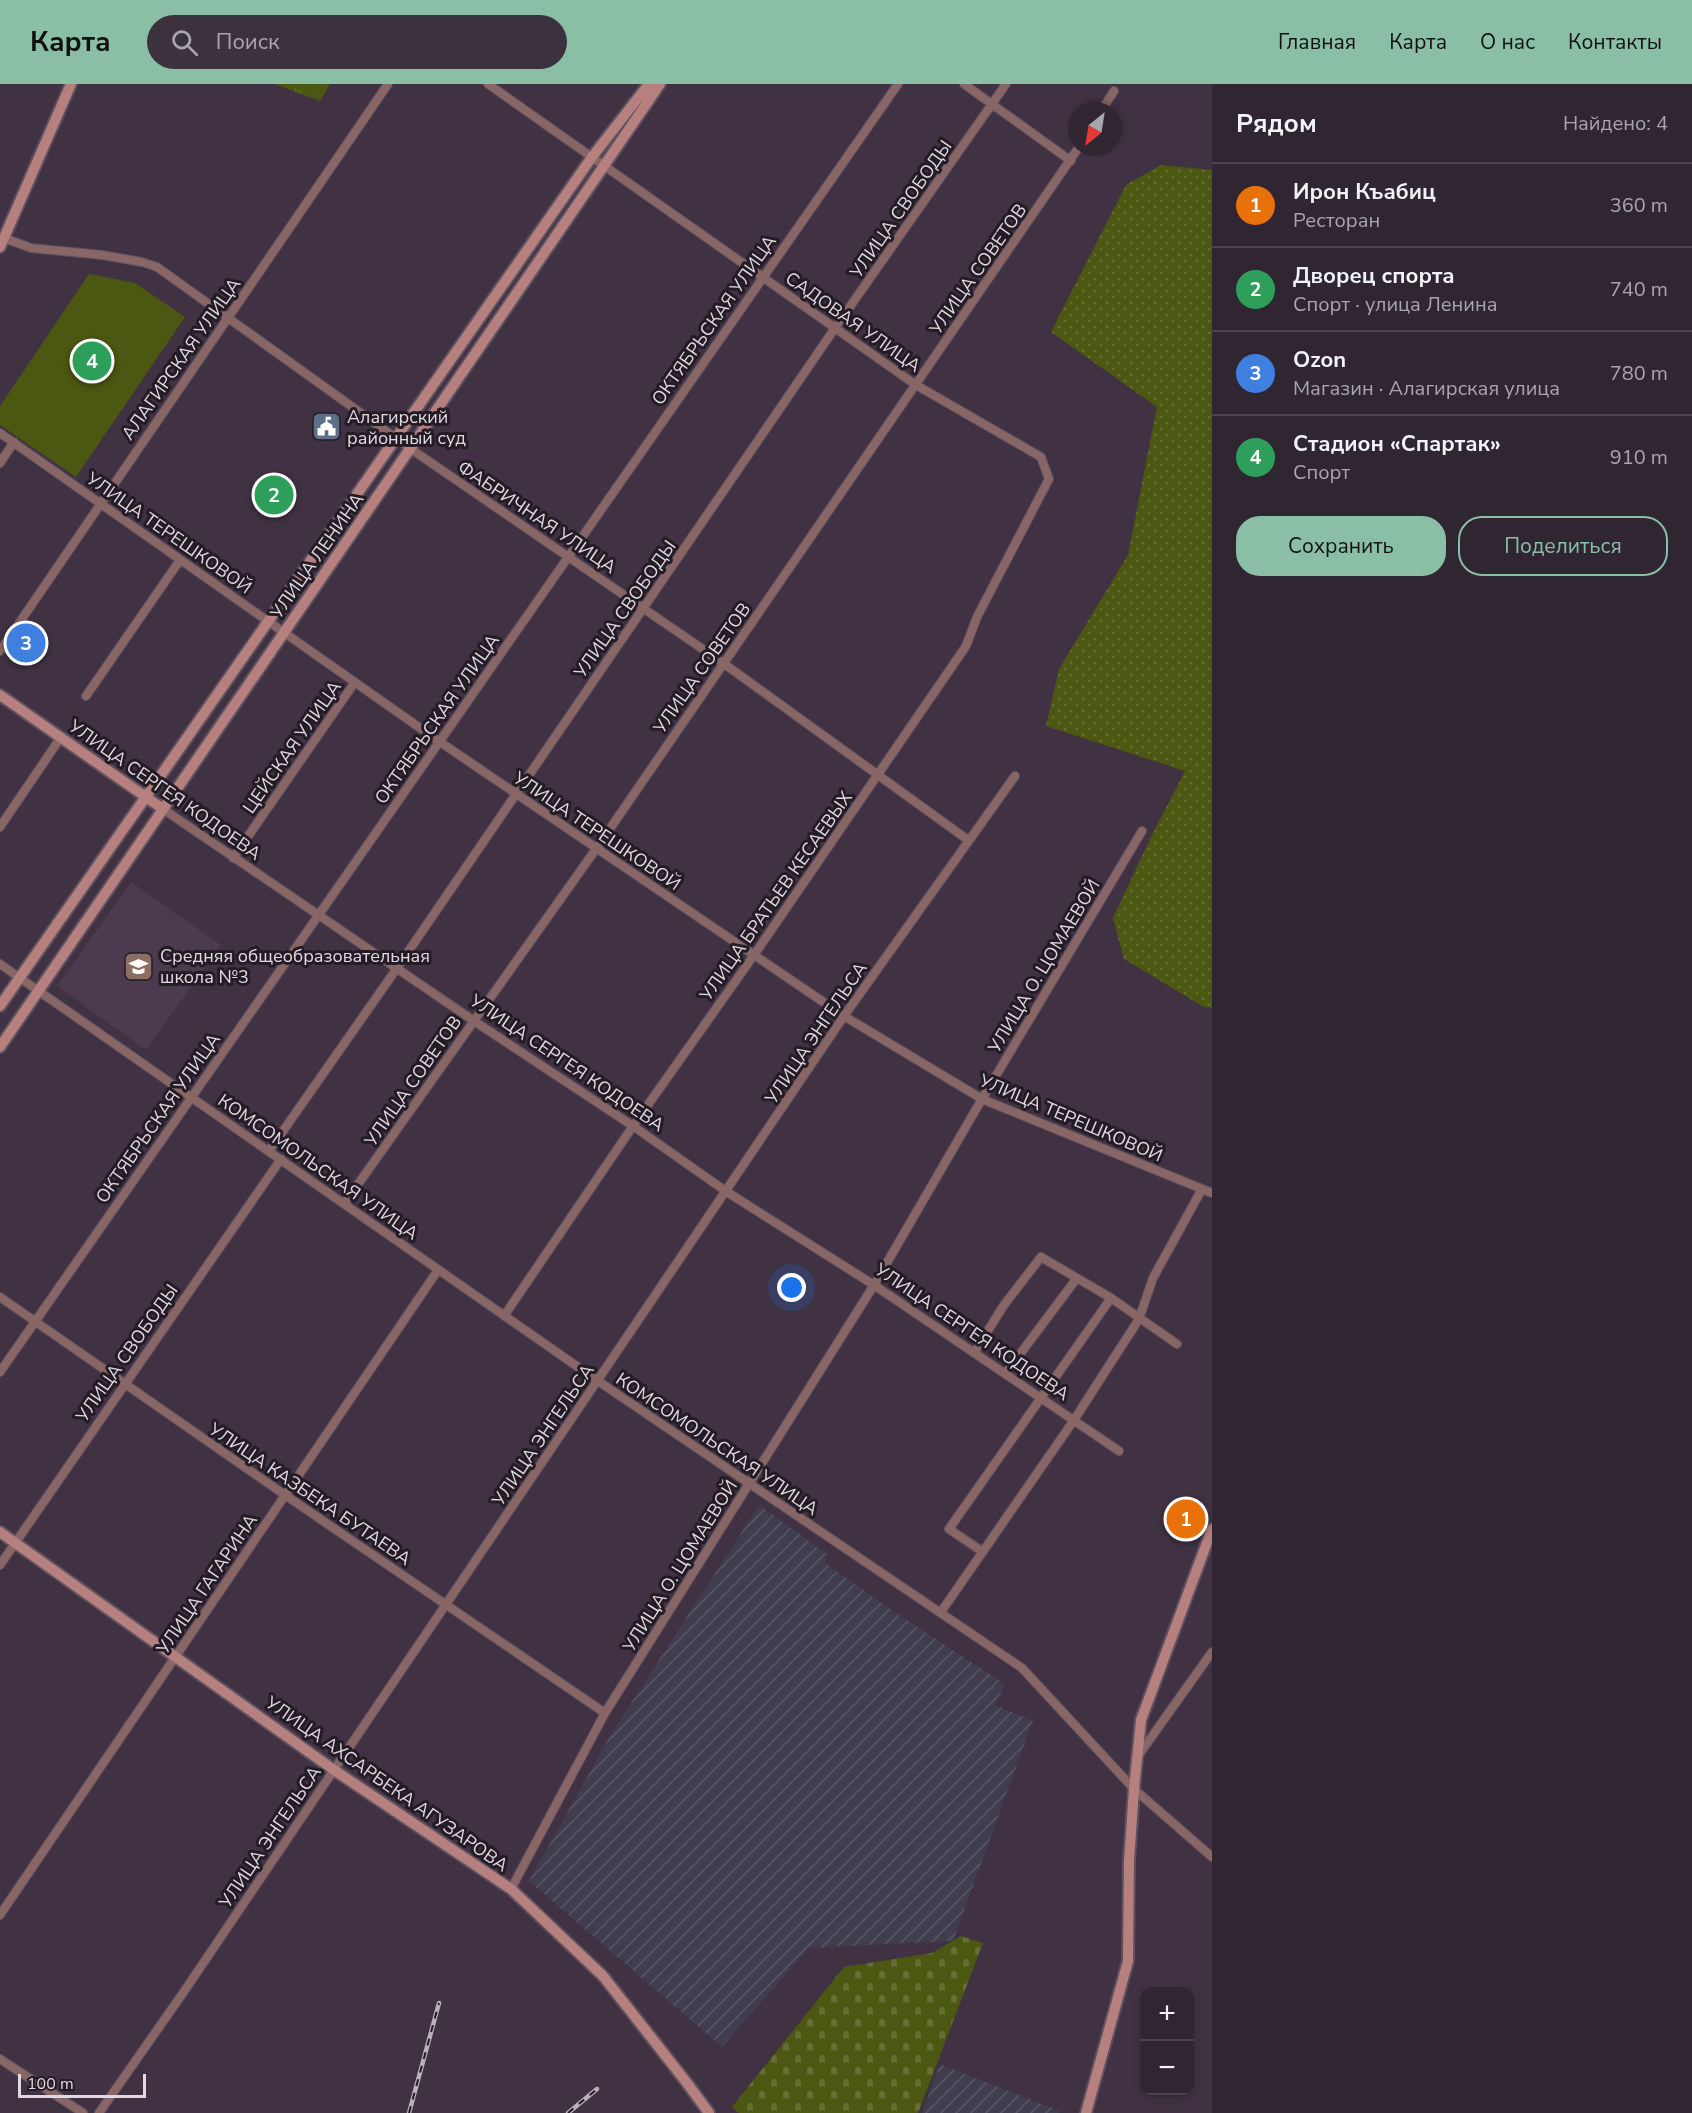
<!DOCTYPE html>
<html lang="ru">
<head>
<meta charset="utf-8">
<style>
  body { margin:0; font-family:"Nunito Sans",sans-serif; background:#3c323e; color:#f1f3f6 }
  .controls { position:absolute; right:18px; bottom:18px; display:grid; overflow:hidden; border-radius:12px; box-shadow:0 3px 9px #0003 }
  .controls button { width:54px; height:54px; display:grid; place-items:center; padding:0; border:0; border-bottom:2px solid #4b434d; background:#302632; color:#f1f3f6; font:30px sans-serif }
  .compass { position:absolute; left:1068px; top:18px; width:54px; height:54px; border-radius:50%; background:#302632; box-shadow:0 3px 9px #0003; rotate:210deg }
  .scale { position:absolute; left:18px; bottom:15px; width:128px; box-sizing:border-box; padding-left:6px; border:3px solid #e1d8e2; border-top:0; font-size:16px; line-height:21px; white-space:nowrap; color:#e1d8e2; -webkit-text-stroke:4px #231c24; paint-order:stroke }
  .you { position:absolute; left:792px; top:1204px; width:21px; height:21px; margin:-15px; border:4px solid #fff; border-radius:50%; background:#1a73e8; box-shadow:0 0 0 9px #1a73e833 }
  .badge { display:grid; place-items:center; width:39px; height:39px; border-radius:50%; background:#8abfa5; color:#fff; font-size:20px; font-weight:700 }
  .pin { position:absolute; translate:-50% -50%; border:3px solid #fff; box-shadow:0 2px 6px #0006 }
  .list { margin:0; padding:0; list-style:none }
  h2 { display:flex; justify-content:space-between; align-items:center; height:78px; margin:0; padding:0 24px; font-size:26px }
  h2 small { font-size:20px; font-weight:400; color:#a8a5ac }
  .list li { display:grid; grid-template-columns:39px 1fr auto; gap:18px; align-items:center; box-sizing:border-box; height:84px; padding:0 24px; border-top:2px solid #4b434d }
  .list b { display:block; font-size:22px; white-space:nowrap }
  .list p { margin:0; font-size:20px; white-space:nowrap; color:#a8a5ac }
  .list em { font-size:20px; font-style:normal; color:#a8a5ac }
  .actions { display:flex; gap:12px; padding:18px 24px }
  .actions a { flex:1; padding:14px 0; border:2px solid #8abfa5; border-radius:24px; text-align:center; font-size:21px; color:#8abfa5 }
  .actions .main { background:#8abfa5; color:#111 }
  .icon { flex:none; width:33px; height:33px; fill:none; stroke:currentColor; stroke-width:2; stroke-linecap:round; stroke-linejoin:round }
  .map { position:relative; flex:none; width:1212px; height:2029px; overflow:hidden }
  header { display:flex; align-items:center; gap:36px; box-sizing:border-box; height:84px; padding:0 30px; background:#8abfa5; color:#111 }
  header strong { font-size:28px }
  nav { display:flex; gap:33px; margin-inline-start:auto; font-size:21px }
  .search { width:420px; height:54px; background:#3c323e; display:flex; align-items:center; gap:15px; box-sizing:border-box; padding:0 21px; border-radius:33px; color:#a8a5ac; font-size:22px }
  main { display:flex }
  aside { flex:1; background:#302632 }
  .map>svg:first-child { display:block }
  .industrial { fill:url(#industrial-furrows) }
  .built { fill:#4c3a4f }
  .grass { fill:url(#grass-dots) }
  .cemetery { fill:url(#cemetery-stones) }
  .park { fill:url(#park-tufts) }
  .garden { fill:#4c5711 }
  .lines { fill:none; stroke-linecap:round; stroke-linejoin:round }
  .street-casing { stroke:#5d505f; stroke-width:10 }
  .secondary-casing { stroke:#5d505f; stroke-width:14 }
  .street { stroke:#896666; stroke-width:8 }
  .secondary { stroke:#b6807f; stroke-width:10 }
  .rail-casing { stroke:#bab0bb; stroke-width:4.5 }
  .rail { stroke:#231c24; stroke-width:2; stroke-dasharray:7; stroke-linecap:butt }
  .labels { text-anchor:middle; stroke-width:6; stroke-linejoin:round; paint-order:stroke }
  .street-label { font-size:18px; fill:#e1d8e2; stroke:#231c24 }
  .poi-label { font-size:18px; fill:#e1d8e2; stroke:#231c24; text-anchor:start }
</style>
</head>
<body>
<header>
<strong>Карта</strong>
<div class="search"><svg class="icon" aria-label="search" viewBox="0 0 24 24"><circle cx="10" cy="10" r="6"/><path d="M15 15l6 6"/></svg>Поиск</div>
<nav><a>Главная</a><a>Карта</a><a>О нас</a><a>Контакты</a></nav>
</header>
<main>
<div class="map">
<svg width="1212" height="2029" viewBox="0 0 1212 2029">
  <defs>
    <pattern id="industrial-furrows" width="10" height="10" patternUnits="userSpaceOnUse" patternTransform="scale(1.5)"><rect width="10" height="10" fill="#3f3d4e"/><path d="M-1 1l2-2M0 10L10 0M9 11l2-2" fill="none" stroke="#5a5867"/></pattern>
    <pattern id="grass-dots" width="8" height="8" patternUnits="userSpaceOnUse" patternTransform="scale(1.5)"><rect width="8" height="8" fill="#4c5711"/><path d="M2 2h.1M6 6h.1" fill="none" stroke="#666e33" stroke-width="1.8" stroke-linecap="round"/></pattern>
    <pattern id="cemetery-stones" width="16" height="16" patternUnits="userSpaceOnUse" patternTransform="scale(1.5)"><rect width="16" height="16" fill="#4c5711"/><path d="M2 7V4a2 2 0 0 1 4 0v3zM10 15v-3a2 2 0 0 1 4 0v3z" fill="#666e33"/></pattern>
    <pattern id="park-tufts" width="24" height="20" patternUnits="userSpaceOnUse" patternTransform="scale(1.5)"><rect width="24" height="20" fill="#4c5711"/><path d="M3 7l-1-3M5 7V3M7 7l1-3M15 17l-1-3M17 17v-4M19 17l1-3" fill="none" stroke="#666e33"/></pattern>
  </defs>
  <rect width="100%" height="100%" fill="#403242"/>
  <path class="industrial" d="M 759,1421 L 827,1470 L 825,1479 L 896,1529 L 1005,1600 L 995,1621 L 1033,1637 L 953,1857 L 809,1864 L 722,1963 L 529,1797 L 610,1652 Z
    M 940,1980 L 1060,2027 L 1059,2029 L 922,2029 Z"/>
  <path class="built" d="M 131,798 L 221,861 L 146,966 L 57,902 Z"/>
  <path class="grass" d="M 1161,81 L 1212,86 L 1212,924 L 1204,923 L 1124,875 L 1113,834 L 1150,755 L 1185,687 L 1046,642 L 1059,585 L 1128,471 L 1157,323 L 1051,248 L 1126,101 Z"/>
  <path class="cemetery" d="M 961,1852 L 983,1859 L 918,2029 L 739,2029 L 732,2023 L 844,1883 L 932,1869 Z"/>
  <path class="park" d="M 275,0 L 330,0 L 320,17 Z"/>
  <path class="garden" d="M 89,190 L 135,199 L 185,233 L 76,393 L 0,341 L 0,322 Z"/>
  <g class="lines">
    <defs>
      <path id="street" d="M 488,0 L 916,301 L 1041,373 L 1049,395 L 977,533 L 966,562 L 754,871 L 633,1042 L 504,1232
        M 964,0 L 1071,77
        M 1101,27 L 1114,7
        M 4,154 L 31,164 L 102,171 L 142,178 L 157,183 L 411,365 L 723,579 L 968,756
        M 0,349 L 440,658 L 844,932 L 982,1015 L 1212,1109
        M 0,379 L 14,358
        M 0,567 L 388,0
        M 86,612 L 180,476
        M 163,725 L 474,937 L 633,1042 L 727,1108 L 874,1201 L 1119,1367
        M 0,743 L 61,653
        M 233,774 L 355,598
        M 0,880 L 598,1297 L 1022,1584 L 1134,1705 L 1212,1773
        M 269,1067 L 397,884 L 835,244 L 1006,0
        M 344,1120 L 596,765 L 1079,63
        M 0,1213 L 285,1411 L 605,1629
        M 974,1269 L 1004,1221 L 1041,1173 L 1111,1214 L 1177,1260
        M 0,1288 L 898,0
        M 1005,1290 L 1077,1194
        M 983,1468 L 949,1445 L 1111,1214
        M 0,1481 L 281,1075
        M 941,1528 L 1074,1336 L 1139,1235 L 1153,1194 L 1202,1105
        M 1138,1672 L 1212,1568
        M 511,1805 L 605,1629 L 874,1201 L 982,1015 L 1142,747
        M 0,1831 L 438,1186
        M 0,1975 L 83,2029
        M 99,2029 L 183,1909 L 844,932 L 1015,692"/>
      <path id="secondary" d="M 0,163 L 71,0
        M 0,611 L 163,725
        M 0,922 L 592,73 L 649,0
        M 0,963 L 660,0
        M 0,1448 L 334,1686 L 511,1805 L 603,1892 L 687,1999 L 709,2029
        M 1086,2029 L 1128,1877 L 1129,1777 L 1134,1705 L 1141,1636 L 1212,1445"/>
    </defs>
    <use href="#street" class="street-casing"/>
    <use href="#secondary" class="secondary-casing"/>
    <use href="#street" class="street"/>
    <use href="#secondary" class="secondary"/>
    <defs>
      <path id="rail" d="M 409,2029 L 439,1919
        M 568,2029 L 597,2005"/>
    </defs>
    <use href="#rail" class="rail-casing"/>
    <use href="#rail" class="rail"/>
  </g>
  <defs>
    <symbol id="civic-square" viewBox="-11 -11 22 22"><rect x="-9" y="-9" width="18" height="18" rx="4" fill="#5c6f8a" stroke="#231c24"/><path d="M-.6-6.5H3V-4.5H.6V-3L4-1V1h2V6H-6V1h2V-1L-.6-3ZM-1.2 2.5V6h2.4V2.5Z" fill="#fff"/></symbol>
    <symbol id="school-square" viewBox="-11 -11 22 22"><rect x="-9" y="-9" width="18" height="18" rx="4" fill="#8d6e63" stroke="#231c24"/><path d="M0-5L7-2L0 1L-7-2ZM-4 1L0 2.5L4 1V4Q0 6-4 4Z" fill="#fff"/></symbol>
  </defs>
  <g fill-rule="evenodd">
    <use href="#civic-square" x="310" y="326" width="33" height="33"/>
    <use href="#school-square" x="122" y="866" width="33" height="33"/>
  </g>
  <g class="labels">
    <g class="street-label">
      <text transform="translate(901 125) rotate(-55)" y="6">УЛИЦА СВОБОДЫ</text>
      <text transform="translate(978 185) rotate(-55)" y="6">УЛИЦА СОВЕТОВ</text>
      <text transform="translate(714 236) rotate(-55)" y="6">ОКТЯБРЬСКАЯ УЛИЦА</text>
      <text transform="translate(853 238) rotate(35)" y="6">САДОВАЯ УЛИЦА</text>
      <text transform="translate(181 275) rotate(-55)" y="6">АЛАГИРСКАЯ УЛИЦА</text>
      <text transform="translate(537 433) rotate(34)" y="6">ФАБРИЧНАЯ УЛИЦА</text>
      <text transform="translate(169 449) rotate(35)" y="6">УЛИЦА ТЕРЕШКОВОЙ</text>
      <text transform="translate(317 472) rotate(-55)" y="6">УЛИЦА ЛЕНИНА</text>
      <text transform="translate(625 525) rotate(-55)" y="6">УЛИЦА СВОБОДЫ</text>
      <text transform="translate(702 584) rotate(-55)" y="6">УЛИЦА СОВЕТОВ</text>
      <text transform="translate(437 635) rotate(-55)" y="6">ОКТЯБРЬСКАЯ УЛИЦА</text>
      <text transform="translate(292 663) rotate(-55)" y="6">ЦЕЙСКАЯ УЛИЦА</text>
      <text transform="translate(165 706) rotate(35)" y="6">УЛИЦА СЕРГЕЯ КОДОЕВА</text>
      <text transform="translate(597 747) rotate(34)" y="6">УЛИЦА ТЕРЕШКОВОЙ</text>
      <text transform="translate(776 812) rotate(-55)" y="6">УЛИЦА БРАТЬЕВ КЕСАЕВЫХ</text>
      <text transform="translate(1044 882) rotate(-59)" y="6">УЛИЦА О. ЦОМАЕВОЙ</text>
      <text transform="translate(816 949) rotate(-56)" y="6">УЛИЦА ЭНГЕЛЬСА</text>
      <text transform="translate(567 979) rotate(34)" y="6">УЛИЦА СЕРГЕЯ КОДОЕВА</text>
      <text transform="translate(413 997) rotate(-55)" y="6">УЛИЦА СОВЕТОВ</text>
      <text transform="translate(158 1034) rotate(-55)" y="6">ОКТЯБРЬСКАЯ УЛИЦА</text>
      <text transform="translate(1071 1034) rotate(23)" y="6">УЛИЦА ТЕРЕШКОВОЙ</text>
      <text transform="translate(318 1083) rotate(35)" y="6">КОМСОМОЛЬСКАЯ УЛИЦА</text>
      <text transform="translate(972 1248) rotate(34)" y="6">УЛИЦА СЕРГЕЯ КОДОЕВА</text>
      <text transform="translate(127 1269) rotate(-55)" y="6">УЛИЦА СВОБОДЫ</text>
      <text transform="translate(543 1351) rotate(-56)" y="6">УЛИЦА ЭНГЕЛЬСА</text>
      <text transform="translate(717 1360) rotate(34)" y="6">КОМСОМОЛЬСКАЯ УЛИЦА</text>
      <text transform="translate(310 1410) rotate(34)" y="6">УЛИЦА КАЗБЕКА БУТАЕВА</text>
      <text transform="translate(680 1482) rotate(-58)" y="6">УЛИЦА О. ЦОМАЕВОЙ</text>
      <text transform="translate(207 1500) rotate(-56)" y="6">УЛИЦА ГАГАРИНА</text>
      <text transform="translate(387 1700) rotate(35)" y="6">УЛИЦА АХСАРБЕКА АГУЗАРОВА</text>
      <text transform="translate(270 1753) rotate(-56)" y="6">УЛИЦА ЭНГЕЛЬСА</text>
    </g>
    <g class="poi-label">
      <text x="347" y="339">Алагирский<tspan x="347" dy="21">районный суд</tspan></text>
      <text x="160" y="878">Средняя общеобразовательная<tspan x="160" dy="21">школа №3</tspan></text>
    </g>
  </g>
</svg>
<div class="controls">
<button>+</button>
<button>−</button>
</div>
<svg class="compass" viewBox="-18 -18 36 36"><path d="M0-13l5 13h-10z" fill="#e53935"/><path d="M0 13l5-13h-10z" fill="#a8a5ac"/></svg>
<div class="scale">100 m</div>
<div class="you"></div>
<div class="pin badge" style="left:1186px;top:1435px;background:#e8710a">1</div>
<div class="pin badge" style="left:274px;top:411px;background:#2e9e5b">2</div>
<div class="pin badge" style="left:26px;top:559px;background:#3f7fe0">3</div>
<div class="pin badge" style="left:92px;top:277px;background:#2e9e5b">4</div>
</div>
<aside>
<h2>Рядом<small>Найдено: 4</small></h2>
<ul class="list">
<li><span class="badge" style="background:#e8710a">1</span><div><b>Ирон Къабиц</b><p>Ресторан</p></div><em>360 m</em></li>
<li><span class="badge" style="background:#2e9e5b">2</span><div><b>Дворец спорта</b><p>Спорт · улица Ленина</p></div><em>740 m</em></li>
<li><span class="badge" style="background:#3f7fe0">3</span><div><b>Ozon</b><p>Магазин · Алагирская улица</p></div><em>780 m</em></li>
<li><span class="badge" style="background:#2e9e5b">4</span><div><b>Стадион «Спартак»</b><p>Спорт</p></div><em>910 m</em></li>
</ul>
<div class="actions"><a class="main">Сохранить</a><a>Поделиться</a></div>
</aside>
</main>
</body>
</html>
